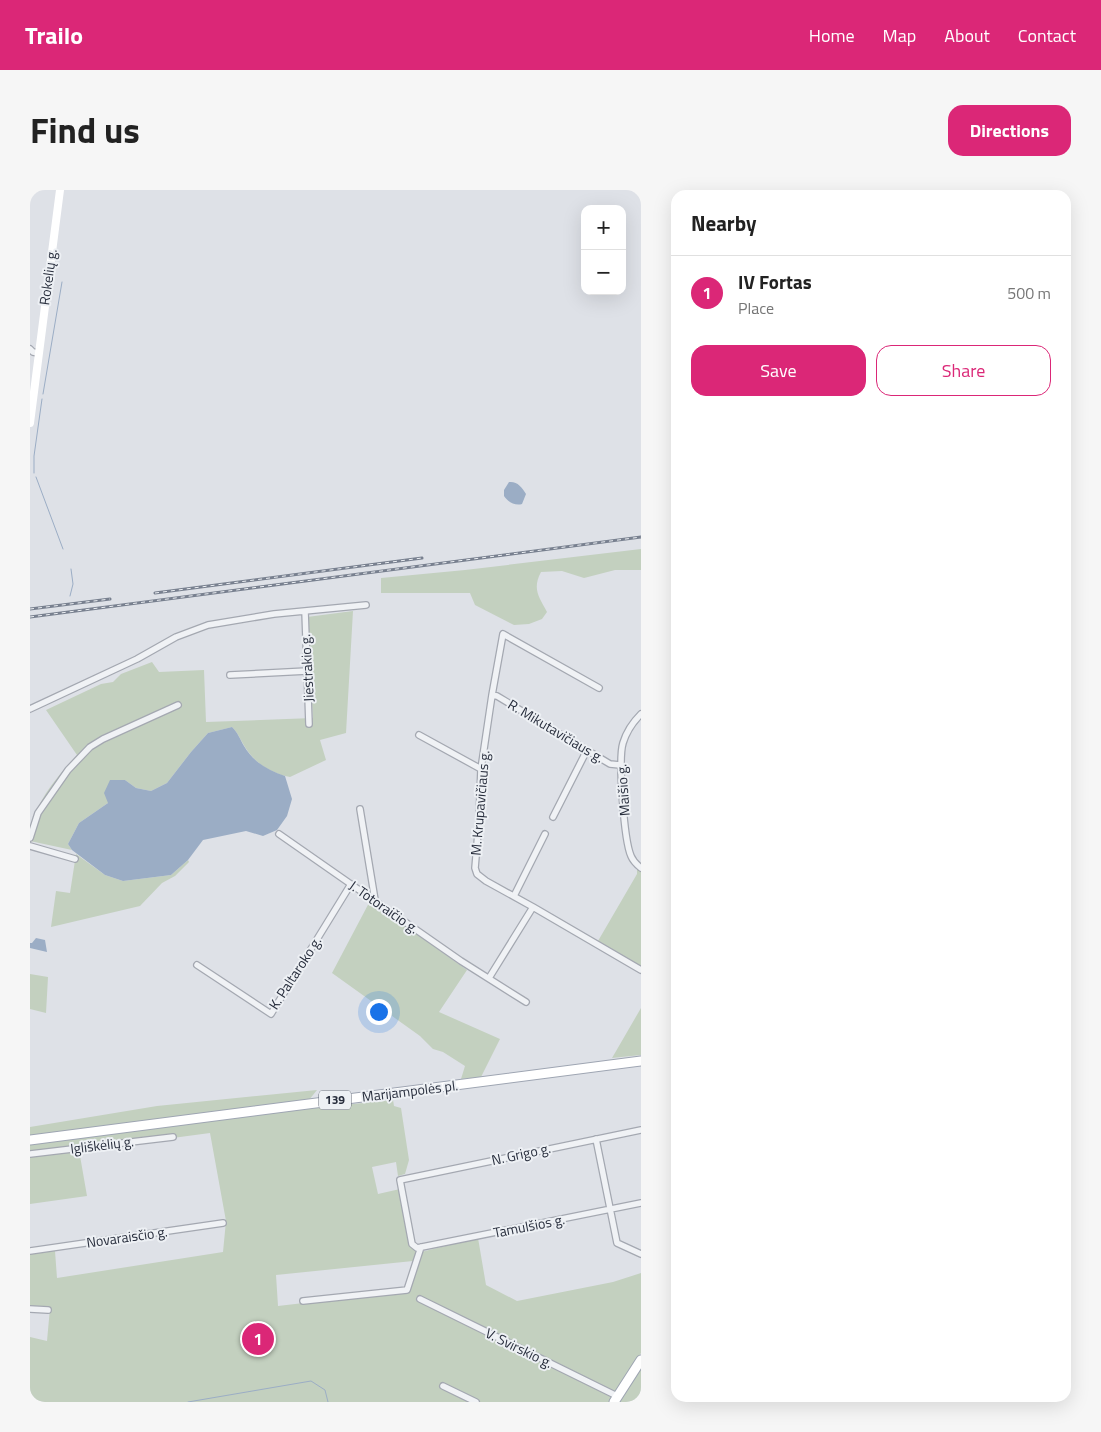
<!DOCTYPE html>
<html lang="en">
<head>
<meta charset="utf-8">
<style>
  body { margin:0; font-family:"Titillium Web",sans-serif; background:#f6f6f6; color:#222 }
  .controls { position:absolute; right:15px; top:15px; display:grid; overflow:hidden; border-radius:10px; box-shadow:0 5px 20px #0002 }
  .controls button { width:45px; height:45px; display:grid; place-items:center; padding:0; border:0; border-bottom:1px solid #e0e0e0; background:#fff; color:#222; font:25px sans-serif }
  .you { position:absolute; left:348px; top:821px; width:18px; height:18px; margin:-12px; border:4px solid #fff; border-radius:50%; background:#1a73e8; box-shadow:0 0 0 8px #1a73e833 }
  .badge { display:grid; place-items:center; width:32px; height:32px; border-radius:50%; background:#db2777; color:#fff; font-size:16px; font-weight:700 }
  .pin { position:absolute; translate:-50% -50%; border:2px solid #fff; box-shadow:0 1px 5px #0006 }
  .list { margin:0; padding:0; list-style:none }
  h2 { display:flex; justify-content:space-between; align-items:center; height:65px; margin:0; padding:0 20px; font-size:21px }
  h2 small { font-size:16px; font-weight:400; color:#767676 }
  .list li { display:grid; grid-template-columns:32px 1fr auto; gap:15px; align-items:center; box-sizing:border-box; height:75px; padding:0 20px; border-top:1px solid #e0e0e0 }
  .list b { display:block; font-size:19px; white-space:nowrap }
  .list p { margin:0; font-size:16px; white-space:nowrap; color:#767676 }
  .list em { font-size:16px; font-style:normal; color:#767676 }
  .actions { display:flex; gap:10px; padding:15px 20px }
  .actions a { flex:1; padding:11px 0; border:1px solid #db2777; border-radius:15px; text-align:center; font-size:18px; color:#db2777 }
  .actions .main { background:#db2777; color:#fff }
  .map { position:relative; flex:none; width:611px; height:1212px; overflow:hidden; border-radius:15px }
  header { display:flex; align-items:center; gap:30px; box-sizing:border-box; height:70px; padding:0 25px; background:#db2777; color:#fff }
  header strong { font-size:24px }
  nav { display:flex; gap:28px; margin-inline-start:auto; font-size:18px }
  .intro { display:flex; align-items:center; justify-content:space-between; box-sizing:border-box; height:120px; padding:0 30px }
  h1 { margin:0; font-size:35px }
  .button { padding:12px 22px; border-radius:15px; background:#db2777; color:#fff; font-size:18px; font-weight:700 }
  main { display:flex; gap:30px; padding:0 30px }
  aside { flex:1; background:#fff; border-radius:15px; box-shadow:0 5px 20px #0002 }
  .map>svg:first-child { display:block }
  .green { fill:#c3d0bf }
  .water { fill:#9badc5 }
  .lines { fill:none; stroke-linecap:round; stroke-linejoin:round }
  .stream { stroke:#9badc5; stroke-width:1 }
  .street-casing { stroke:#a4a8b1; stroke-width:8 }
  .primary-casing { stroke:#9ea5b2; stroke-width:11 }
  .street { stroke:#f0f2f5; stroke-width:5.5 }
  .secondary { stroke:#fff; stroke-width:8 }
  .primary { stroke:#fff; stroke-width:9 }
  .rail-casing { stroke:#78808f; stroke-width:3 }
  .rail { stroke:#edf0f4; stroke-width:1; stroke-dasharray:4; stroke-linecap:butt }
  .labels { text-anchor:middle; stroke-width:4; stroke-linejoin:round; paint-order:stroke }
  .shield { fill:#edf0f4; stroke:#636874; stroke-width:1 }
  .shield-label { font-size:12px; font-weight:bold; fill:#282e3d }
  .street-label { font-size:14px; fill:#282e3d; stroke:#edf0f4 }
</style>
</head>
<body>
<header>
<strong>Trailo</strong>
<nav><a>Home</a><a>Map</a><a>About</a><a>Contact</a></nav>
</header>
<div class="intro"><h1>Find us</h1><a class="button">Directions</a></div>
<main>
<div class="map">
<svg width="611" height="1212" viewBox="0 0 611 1212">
  <rect width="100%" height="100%" fill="#dee1e7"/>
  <path class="green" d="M 611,359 L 611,380 L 585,380 L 554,388 L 532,381 L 511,382 C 502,399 509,407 517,422 L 512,429 L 499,434 L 484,435 L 445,415 L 440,403 L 351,403 L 351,388 L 435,380 Z
    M 323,421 L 316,543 L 290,550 L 296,570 L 260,587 C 240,583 225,573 215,557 C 210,549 208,543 202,537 L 178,543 L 161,562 L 137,593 L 121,601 L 106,598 L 95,590 L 78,613 L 49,633 L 38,654 L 42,660 L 0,651 C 0,618 25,589 47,565 L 16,520 L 71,494 L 83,492 L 91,484 L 122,472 L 129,482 L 174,480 L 176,532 L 283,528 L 277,427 Z
    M 46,664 L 75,685 L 93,691 L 141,685 L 158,670 L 159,672 L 145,686 L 132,693 L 110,716 L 21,737 L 26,701 L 40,703 Z
    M 607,678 L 611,680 L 611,776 L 568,751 L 607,684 Z
    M 340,711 L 437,780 L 409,822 L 470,849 L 451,887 L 431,889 L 435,876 L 413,862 L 403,859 L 390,846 L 302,783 Z
    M 0,784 L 18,787 L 16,823 L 0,819 Z
    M 611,818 L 611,865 L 582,868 Z
    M 287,900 L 279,910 L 0,946 L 0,937 L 127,916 Z
    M 361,910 L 363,910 L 364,916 L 371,918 L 379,970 L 375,984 L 368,986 L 366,972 L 342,977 L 348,1004 L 370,999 L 380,1055 L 387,1061 L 383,1071 L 246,1085 L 248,1116 L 376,1101 L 391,1062 L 448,1048 L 456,1095 L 487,1111 L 583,1092 L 611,1083 L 611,1163 L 580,1212 L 0,1212 L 0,1147 L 17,1151 L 20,1118 L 0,1117 L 0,1064 L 25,1061 L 27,1088 L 193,1062 L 196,1031 L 180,943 L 90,955 L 88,950 L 0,961 L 0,955 L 267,920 Z
    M 49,960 L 57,1006 L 0,1014 L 0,967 Z
    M 611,1176 L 611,1212 L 588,1212 Z"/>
  <path class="water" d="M 479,292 C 487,291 492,297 496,304 L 492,314 C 485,316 478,312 474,306 L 474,300 Z
    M 202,537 C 208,543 210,549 214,556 C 224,573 238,580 255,586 L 262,609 L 257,626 L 247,640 L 233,646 L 216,641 L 173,650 L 158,670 L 141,685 L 93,691 L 75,685 L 42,660 L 38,654 L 49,633 L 78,613 L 74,603 L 80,590 L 95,590 L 106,598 L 121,601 L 137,593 L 161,562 L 178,543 Z
    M 6,748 L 15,750 L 17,762 L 0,758 L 0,753 L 2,753 Z"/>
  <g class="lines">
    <path class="stream" d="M 13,204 L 32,92
      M 4,283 L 4,266 L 12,209
      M 6,287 L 33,359
      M 40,406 L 43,394 L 41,379
      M 158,1212 L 281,1191 L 295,1200 L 298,1212"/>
    <defs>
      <path id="street" d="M 0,159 L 3,162 L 8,163
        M 275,421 L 279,534
        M 200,485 L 277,481
        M 569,498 L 473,444 L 462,505 L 451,579 L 449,631 L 445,678 L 447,684 L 456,691 L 503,717 L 611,780
        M 462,505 L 467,506 L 580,574 L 590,575
        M 0,519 L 107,469 L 146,447 L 178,435 L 244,424 L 336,415
        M 611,524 C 603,532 596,543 593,553 C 588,569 594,650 601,666 C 603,671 606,674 611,678
        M 389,545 L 451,579
        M 330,619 L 345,710
        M 523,627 L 557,560
        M 249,644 L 431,771 L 496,812
        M 0,648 L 8,623 L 38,580 L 60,557 L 73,549 L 148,515
        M 0,656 L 45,669
        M 484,706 L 515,644
        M 167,775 L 241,824 L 321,694
        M 459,788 L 503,717
        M 611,940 L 370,990 L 382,1054 L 387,1058 L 611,1013
        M 566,949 L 587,1053 L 611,1064
        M 0,964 L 143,947
        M 0,1061 L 193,1033
        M 390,1109 L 587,1206
        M 273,1111 L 377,1100 L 391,1057
        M 0,1119 L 18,1120
        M 413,1196 L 446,1212"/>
      <path id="primary" d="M 0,950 L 611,871
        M 584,1212 L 611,1170"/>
    </defs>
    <use href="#street" class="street-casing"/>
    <use href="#primary" class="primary-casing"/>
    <use href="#street" class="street"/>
    <path class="secondary" d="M 0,233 L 30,0"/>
    <use href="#primary" class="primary"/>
    <defs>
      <path id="rail" d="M 125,403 L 392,368
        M 0,419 L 80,409
        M 0,427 L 611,347"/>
    </defs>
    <use href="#rail" class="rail-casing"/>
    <use href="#rail" class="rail"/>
  </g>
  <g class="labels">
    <rect class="shield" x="289" y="900.5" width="32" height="19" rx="4"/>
    <g class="shield-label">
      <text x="305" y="914">139</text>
    </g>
    <g class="street-label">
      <text transform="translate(18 87) rotate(-82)" y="5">Rokelių g.</text>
      <text transform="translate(277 478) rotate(-93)" y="5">Jiestrakio g.</text>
      <text transform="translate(526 541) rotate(31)" y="5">R. Mikutavičiaus g.</text>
      <text transform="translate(593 600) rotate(-94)" y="5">Maišio g.</text>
      <text transform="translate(450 613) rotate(-85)" y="5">M. Krupavičiaus g.</text>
      <text transform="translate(354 717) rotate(35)" y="5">J. Totoraičio g.</text>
      <text transform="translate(265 783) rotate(-57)" y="5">K. Paltaroko g.</text>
      <text transform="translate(380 901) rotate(-7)" y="5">Marijampolės pl.</text>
      <text transform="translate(72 955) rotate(-7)" y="5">Igliškėlių g.</text>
      <text transform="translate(491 964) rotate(-12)" y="5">N. Grigo g.</text>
      <text transform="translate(499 1036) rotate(-11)" y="5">Tamulšios g.</text>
      <text transform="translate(97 1047) rotate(-8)" y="5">Novaraisčio g.</text>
      <text transform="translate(489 1158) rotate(26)" y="5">V. Svirskio g.</text>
    </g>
  </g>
</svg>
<div class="controls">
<button>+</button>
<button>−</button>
</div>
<div class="you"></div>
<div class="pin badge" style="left:228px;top:1149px">1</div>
</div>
<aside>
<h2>Nearby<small></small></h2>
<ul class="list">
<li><span class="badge">1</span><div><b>IV Fortas</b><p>Place</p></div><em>500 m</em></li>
</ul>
<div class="actions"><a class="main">Save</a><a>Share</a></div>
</aside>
</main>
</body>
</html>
